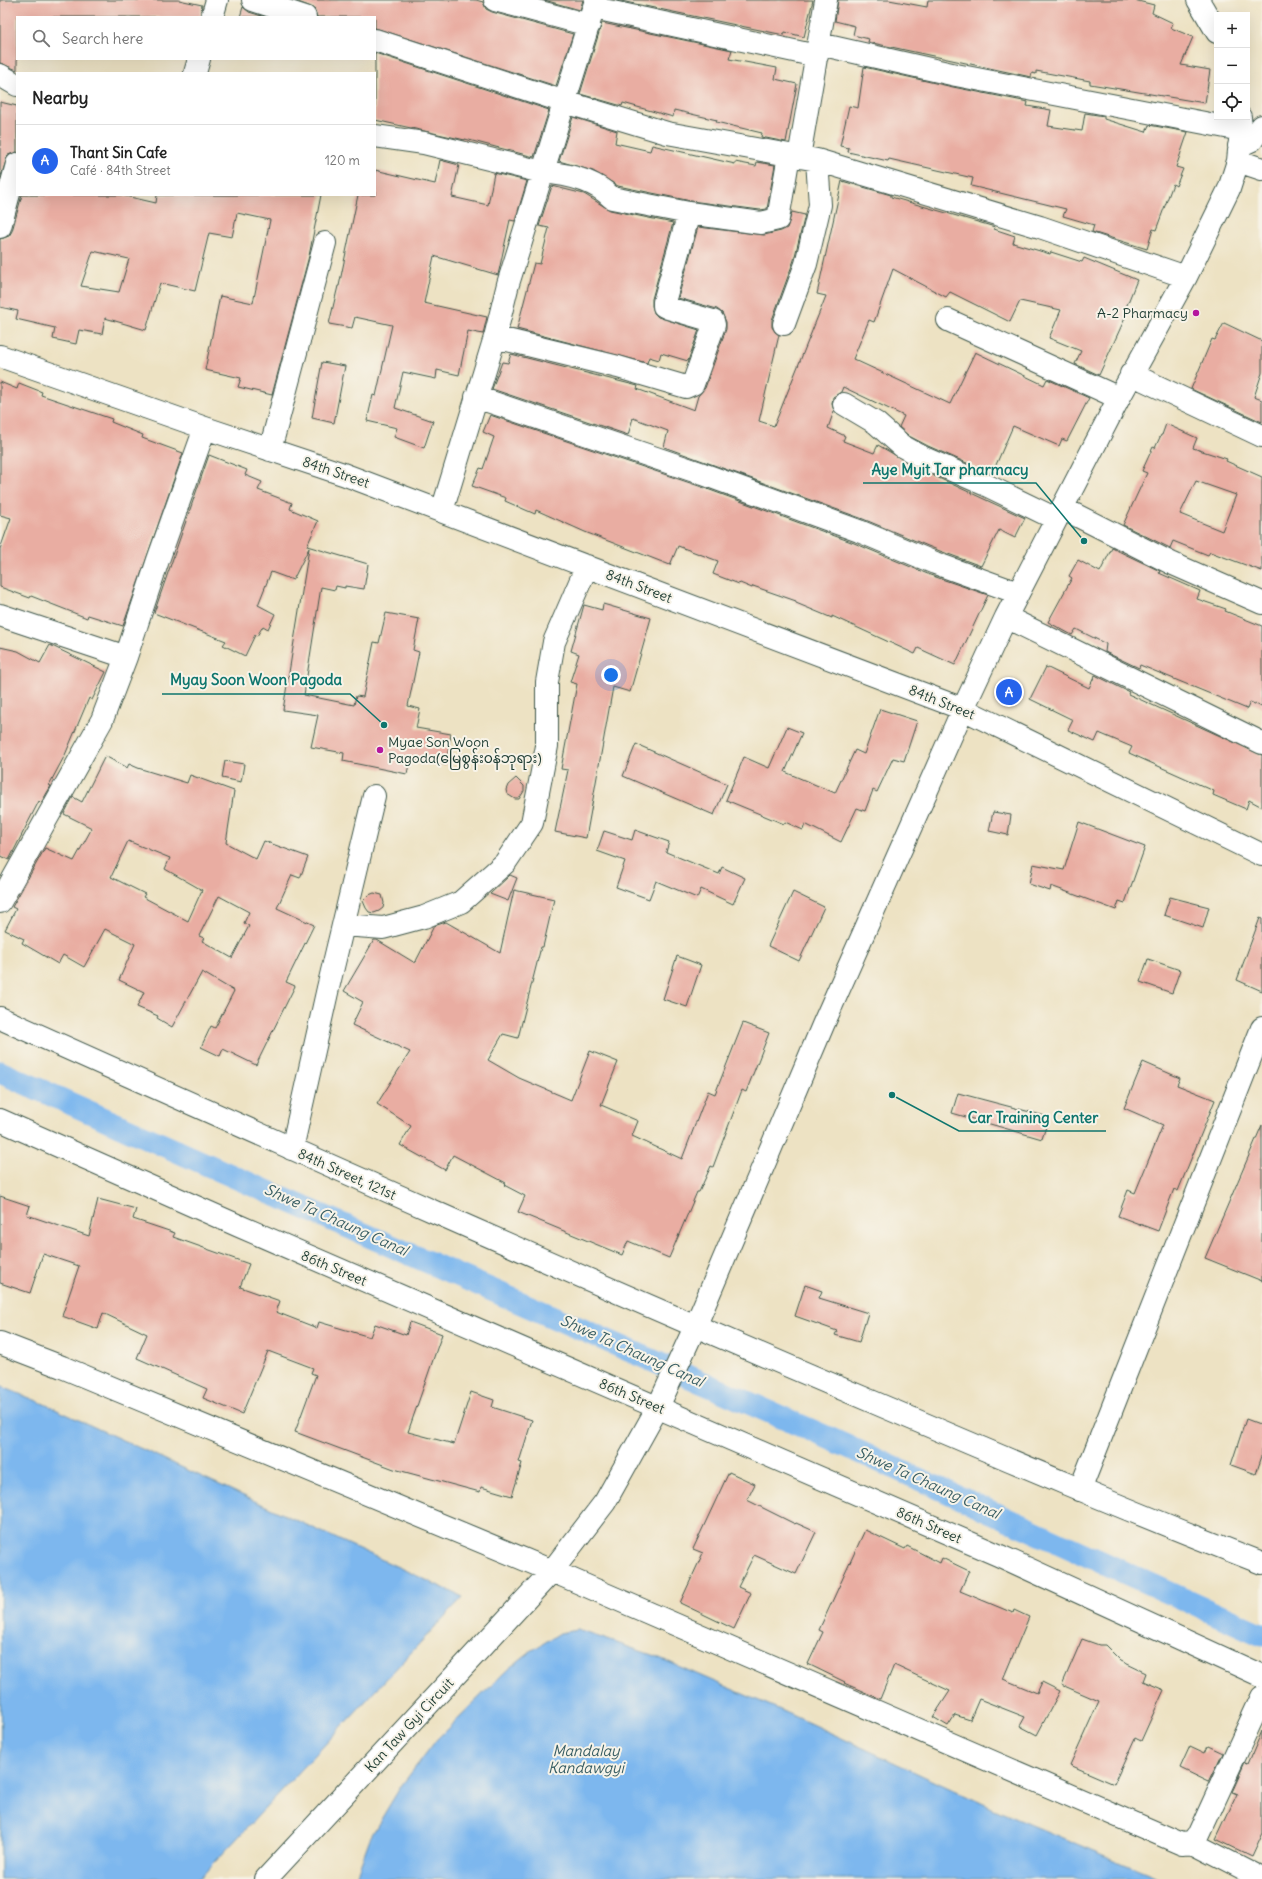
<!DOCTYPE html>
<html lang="en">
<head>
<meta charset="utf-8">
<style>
  body { margin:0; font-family:Delius,"Noto Sans Myanmar",sans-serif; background:#f6f6f6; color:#222 }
  .controls { position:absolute; right:12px; top:12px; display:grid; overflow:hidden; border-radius:0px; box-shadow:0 4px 16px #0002 }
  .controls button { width:36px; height:36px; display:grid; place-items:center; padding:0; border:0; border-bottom:1px solid #e0e0e0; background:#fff; color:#222; font:20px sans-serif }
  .you { position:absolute; left:611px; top:675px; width:14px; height:14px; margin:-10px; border:3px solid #fff; border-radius:50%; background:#1a73e8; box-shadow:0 0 0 6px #1a73e833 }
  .badge { display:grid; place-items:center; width:26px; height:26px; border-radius:50%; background:#2563eb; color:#fff; font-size:13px; font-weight:700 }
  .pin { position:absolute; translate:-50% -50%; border:2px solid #fff; box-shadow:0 1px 4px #0006 }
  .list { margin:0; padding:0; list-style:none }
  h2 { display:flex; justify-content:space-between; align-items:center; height:52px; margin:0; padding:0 16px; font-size:17px }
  h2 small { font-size:13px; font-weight:400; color:#767676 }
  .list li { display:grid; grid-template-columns:26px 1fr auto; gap:12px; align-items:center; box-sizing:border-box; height:72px; padding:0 16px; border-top:1px solid #e0e0e0 }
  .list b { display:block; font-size:15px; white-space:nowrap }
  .list p { margin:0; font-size:13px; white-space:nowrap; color:#767676 }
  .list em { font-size:13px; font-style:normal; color:#767676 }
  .icon { flex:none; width:22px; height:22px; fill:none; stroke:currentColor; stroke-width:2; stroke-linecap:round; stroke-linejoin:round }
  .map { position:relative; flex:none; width:1262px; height:1879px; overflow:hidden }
  .search { position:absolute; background:#fff; box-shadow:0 4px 16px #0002; left:16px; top:16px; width:360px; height:44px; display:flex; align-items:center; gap:10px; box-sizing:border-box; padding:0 14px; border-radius:0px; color:#767676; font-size:15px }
  .panel { position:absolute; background:#fff; box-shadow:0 4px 16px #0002; left:16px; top:72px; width:360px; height:124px; border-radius:0px }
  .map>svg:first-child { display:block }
  .water { fill:#7db7ee; stroke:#4e7a91 }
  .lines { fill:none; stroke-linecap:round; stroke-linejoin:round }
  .canal { stroke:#7db7ee; stroke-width:23 }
  .building { fill:#e9ada2; fill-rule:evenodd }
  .minor-casing { stroke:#3e5649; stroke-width:24 }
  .major-casing { stroke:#3e5649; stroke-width:24 }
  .minor { stroke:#fff; stroke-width:22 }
  .major { stroke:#fff; stroke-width:22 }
  .poi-dot { fill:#b5179e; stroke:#f7f3e8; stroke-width:1.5 }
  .labels { text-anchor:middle; stroke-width:4; stroke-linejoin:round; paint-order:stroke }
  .poi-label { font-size:14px; fill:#1f3d34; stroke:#f7f3e8; text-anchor:end }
  .street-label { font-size:14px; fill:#1f3d34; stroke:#f7f3e8 }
  .water-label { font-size:15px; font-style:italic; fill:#365c62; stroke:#f7f3e8 }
  .leader { fill:none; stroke:#0f766e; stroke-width:1.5 }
  .callout-dot { fill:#0f766e; stroke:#f7f3e8; stroke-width:1.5 }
  .callout-label { font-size:15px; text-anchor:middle; font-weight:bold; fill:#0f766e; stroke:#f7f3e8; stroke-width:4; stroke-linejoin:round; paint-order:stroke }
</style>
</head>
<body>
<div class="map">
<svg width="1262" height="1879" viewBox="0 0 1262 1879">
  <rect width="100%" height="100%" fill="#f7f3e8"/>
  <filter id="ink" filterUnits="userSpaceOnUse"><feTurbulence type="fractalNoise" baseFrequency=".025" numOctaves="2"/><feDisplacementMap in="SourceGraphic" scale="8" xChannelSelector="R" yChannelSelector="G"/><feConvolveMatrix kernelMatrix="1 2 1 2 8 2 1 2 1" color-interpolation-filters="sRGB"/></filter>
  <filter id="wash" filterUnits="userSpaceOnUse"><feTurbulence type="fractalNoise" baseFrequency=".012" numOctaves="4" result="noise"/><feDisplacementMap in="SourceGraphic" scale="16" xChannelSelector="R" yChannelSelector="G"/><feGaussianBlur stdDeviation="0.9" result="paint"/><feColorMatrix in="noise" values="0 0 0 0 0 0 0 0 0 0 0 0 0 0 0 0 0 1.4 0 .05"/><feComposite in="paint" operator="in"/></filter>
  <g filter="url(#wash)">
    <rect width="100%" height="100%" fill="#ede2c3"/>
    <path class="water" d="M 0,1386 L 42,1403 L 463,1597 L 199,1879 L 1,1879 Z
      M 578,1630 L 655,1656 L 701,1676 L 792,1715 L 1003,1813 L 1160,1879 L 355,1879 L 370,1838 L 383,1816 L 401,1786 L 437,1739 L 508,1669 L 531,1651 L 560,1633 Z"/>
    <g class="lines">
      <path class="canal" d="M 0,1072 L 257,1187 L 831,1439 L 1262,1635"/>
    </g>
    <g id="blocks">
      <path class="building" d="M 0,0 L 179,0 L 202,5 L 200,17 L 17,17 L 17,70 L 0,63 Z
        M 293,0 L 476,0 L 483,2 L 486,9 L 492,12 L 573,34 L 556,86 L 375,28 L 375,17 L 317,17 L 314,8 Z
        M 544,0 L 583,0 L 580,10 Z
        M 616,0 L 813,0 L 804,37 L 785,32 L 784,35 Z
        M 838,0 L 889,0 L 927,7 L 928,0 L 1134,0 L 1154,5 L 1152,13 L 1173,23 L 1171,28 L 1193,37 L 1181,65 L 1210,70 L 1205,103 L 1090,84 L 1090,81 L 1036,71 L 1036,74 L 1032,73 L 1031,77 L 868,42 L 869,39 L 853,35 L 855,26 L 835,21 Z
        M 243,7 L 249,12 L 265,17 L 240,17 Z
        M 602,23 L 732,50 L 729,59 L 777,68 L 775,79 L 797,84 L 786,142 L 761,137 L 762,133 L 716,122 L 717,120 L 674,110 L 673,117 L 623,103 L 622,106 L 580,94 Z
        M 375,53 L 549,110 L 534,157 L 465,139 L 465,140 L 375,120 Z
        M 864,67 L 953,87 L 1028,102 L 1027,106 L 1051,110 L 1048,126 L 1082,131 L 1085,113 L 1104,116 L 1104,119 L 1146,132 L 1149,125 L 1188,132 L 1176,167 L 1183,169 L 1176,186 L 1173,184 L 1156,230 L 1153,229 L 1147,249 L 1092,232 L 1094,225 L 1063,216 L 1066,209 L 971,186 L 973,178 L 889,159 L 888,161 L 848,152 L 849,148 L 840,146 L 849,106 L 858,108 Z
        M 0,102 L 17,106 L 17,152 L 8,155 L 0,179 Z
        M 573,117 L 617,131 L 615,143 L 650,151 L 652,145 L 735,164 L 735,162 L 756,166 L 757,162 L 775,165 L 767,209 L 760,210 L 691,201 L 618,186 L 593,171 L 559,161 Z
        M 440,160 L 459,165 L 452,197 L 488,205 L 494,173 L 527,181 L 515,221 L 510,220 L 498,275 L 434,256 L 424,303 L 487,317 L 483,334 L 468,331 L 459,375 L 437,370 L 436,379 L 403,372 L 395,408 L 433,421 L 424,448 L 394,437 L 397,428 L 367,421 L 373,395 L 376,396 L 392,325 L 355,317 L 352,328 L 329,324 L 338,286 L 339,286 L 358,195 L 375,195 L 375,170 L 435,184 Z
        M 842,181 L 891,195 L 891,197 L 995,227 L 994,229 L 1015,236 L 1013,243 L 1050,254 L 1051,252 L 1082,262 L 1084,258 L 1137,280 L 1123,315 L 1126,316 L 1099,375 L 1075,364 L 1081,351 L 1049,338 L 1061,310 L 1020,301 L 1010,322 L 950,292 L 946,297 L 893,269 L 874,322 L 869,320 L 853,359 L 950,404 L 975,352 L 1044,385 L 1047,379 L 1089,398 L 1067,441 L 1062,439 L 1059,446 L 1013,426 L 992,474 L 928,446 L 909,436 L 899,427 L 904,416 L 843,387 L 841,392 L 833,397 L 832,404 L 834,411 L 828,428 L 845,436 L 843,441 L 874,453 L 878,445 L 917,468 L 1025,518 L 1015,538 L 999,530 L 981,566 L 940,551 L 863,519 L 664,447 L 668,431 L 633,418 L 628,435 L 492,389 L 502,362 L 508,363 L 511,354 L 638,386 L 637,389 L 694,410 L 698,396 L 705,388 L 726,329 L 726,322 L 722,313 L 717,309 L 678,298 L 698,227 L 764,235 L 781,231 L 787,228 L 792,212 L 805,215 L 794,260 L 772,320 L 772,327 L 775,332 L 779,335 L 759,421 L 774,426 L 826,296 L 817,294 Z
        M 552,186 L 584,194 L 610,210 L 673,223 L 652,299 L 652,306 L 654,313 L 658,317 L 699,330 L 688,361 L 661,353 L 659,360 L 649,357 L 647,363 L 517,329 L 534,263 L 540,264 L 549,228 L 539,226 Z
        M 22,195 L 121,195 L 156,203 L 157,195 L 321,195 L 309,256 L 272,395 L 238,387 L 241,378 L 205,370 L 220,296 L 253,303 L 270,220 L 237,213 L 232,237 L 209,233 L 195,291 L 160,283 L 146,330 L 105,318 L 102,334 L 79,330 L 76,344 L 53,339 L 55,328 L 16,319 L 18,311 L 0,307 L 0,239 L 9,236 L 12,231 ZM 93,251 L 129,259 L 119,292 L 81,286 Z
        M 1224,323 L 1262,341 L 1262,373 L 1254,397 L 1262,400 L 1262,422 L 1191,389 L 1212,339 L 1215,340 Z
        M 322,362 L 345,366 L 334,423 L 312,418 Z
        M 0,382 L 17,389 L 19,383 L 42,392 L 41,395 L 112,419 L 111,422 L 143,435 L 142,438 L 183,453 L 123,626 L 88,615 L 87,618 L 31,596 L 30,598 L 0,587 L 0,549 L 11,518 L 0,515 Z
        M 490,415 L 699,486 L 854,543 L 930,575 L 988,595 L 955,665 L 918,648 L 915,654 L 832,616 L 832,618 L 796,603 L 796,601 L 753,586 L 752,588 L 740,583 L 739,584 L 713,574 L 718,561 L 678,546 L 670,565 L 585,532 L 536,510 L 535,514 L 505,501 L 506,498 L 472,486 L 480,468 L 483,469 L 494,437 L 483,432 Z
        M 1166,424 L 1197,438 L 1193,448 L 1227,459 L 1226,461 L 1262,477 L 1262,571 L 1210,552 L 1208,555 L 1173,541 L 1170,548 L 1123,525 L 1147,473 L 1142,471 L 1153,447 L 1155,448 L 1161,435 L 1162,435 ZM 1196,481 L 1236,495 L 1222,531 L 1180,514 Z
        M 209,455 L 247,470 L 245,475 L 262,482 L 258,490 L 292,503 L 290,509 L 318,521 L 307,546 L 368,564 L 364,589 L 345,586 L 345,588 L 336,586 L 335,590 L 321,587 L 304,695 L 354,705 L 356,696 L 363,697 L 374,642 L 379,643 L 386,613 L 419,619 L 413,650 L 419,652 L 408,706 L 420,709 L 416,728 L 451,734 L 446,765 L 410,759 L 407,774 L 343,761 L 344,753 L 311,747 L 318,715 L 283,710 L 309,548 L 293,580 L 271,572 L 258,605 L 275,614 L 268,629 L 263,626 L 257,636 L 255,635 L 245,656 L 223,645 L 226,641 L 154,613 Z
        M 1112,548 L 1160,571 L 1159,573 L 1200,591 L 1197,599 L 1226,609 L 1225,611 L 1262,626 L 1262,707 L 1250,702 L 1247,709 L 1140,665 L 1139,668 L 1105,652 L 1106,644 L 1076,629 L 1072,635 L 1048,622 L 1072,578 L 1069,576 L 1078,560 L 1100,572 Z
        M 603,604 L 651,618 L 630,692 L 613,687 L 586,838 L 555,832 L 568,770 L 561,769 L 577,684 L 570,682 L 579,654 L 571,651 L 584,605 L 602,610 Z
        M 50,645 L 106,672 L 92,700 L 89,698 L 65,755 L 49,785 L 51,786 L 41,803 L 39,801 L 9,860 L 0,856 L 0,647 L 18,651 L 40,663 Z
        M 1046,667 L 1089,688 L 1095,675 L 1129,692 L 1128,694 L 1262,755 L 1262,807 L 1249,800 L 1246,809 L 1213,795 L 1214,791 L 1129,753 L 1132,747 L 1099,733 L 1095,742 L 1068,730 L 1073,720 L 1030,699 Z
        M 880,709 L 917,721 L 904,761 L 893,758 L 877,792 L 873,790 L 865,811 L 857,808 L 841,842 L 805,824 L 803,830 L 785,822 L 784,824 L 726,800 L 744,757 L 769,768 L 787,727 L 802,733 L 785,772 L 835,793 L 855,750 L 864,754 Z
        M 636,744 L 727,784 L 714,815 L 623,776 Z
        M 105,756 L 127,768 L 129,764 L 138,768 L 187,783 L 190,775 L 234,791 L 226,843 L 256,859 L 264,841 L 308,857 L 300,878 L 292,875 L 277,908 L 314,925 L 286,982 L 295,986 L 256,1065 L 223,1049 L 220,1056 L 201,1047 L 211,1026 L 215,1028 L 234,991 L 202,972 L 172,1027 L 157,1018 L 158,1016 L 137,1007 L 144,992 L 119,980 L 135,944 L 105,929 L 84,967 L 63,955 L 58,964 L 22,943 L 24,939 L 5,930 L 16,909 L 12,907 L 45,848 L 74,861 L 92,828 L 64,814 L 73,797 L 82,802 ZM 128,841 L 170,858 L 165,869 L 202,890 L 188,921 L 143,897 L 145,894 L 111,877 ZM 219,896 L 249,912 L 244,923 L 249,926 L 232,958 L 202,941 L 204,938 L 199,936 Z
        M 225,761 L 244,764 L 241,782 L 222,778 Z
        M 516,778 L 524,786 L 524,791 L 519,799 L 515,799 L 507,794 L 506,790 L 508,785 Z
        M 993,812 L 1011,815 L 1008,835 L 989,831 Z
        M 1079,822 L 1145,847 L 1125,903 L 1119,901 L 1116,910 L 1051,886 L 1050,891 L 1029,884 L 1033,864 L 1064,870 Z
        M 635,830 L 669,842 L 666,852 L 719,874 L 722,867 L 745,878 L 733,904 L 701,889 L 697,898 L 656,881 L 649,899 L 616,887 L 625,861 L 597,851 L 604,831 L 632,840 Z
        M 510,875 L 517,878 L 508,901 L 490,894 Z
        M 514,890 L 554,899 L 543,947 L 541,947 L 518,1038 L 503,1034 L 488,1060 L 519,1078 L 571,1100 L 590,1051 L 618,1062 L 601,1105 L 638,1121 L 632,1136 L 682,1159 L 708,1091 L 715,1094 L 743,1023 L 769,1033 L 746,1092 L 742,1090 L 713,1167 L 711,1166 L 699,1192 L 697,1192 L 669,1258 L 628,1241 L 622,1255 L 518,1212 L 525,1196 L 504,1185 L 506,1183 L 453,1155 L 445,1170 L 400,1145 L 411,1126 L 377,1104 L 410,1052 L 352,1025 L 363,1002 L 344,991 L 374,940 L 377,940 L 415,963 L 434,926 L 446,922 L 500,953 Z
        M 793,892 L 824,907 L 799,961 L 768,946 Z
        M 374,893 L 382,895 L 384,903 L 383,908 L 379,911 L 374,913 L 369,912 L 366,908 L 363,901 L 369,895 Z
        M 1170,897 L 1209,907 L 1203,928 L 1164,915 Z
        M 1260,918 L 1262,919 L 1262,991 L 1237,980 Z
        M 677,956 L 701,965 L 687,1007 L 663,999 Z
        M 1148,959 L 1180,970 L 1172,993 L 1140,982 Z
        M 1143,1062 L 1180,1078 L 1177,1085 L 1215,1100 L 1178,1191 L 1174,1189 L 1158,1231 L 1118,1216 L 1128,1190 L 1135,1193 L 1163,1125 L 1124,1108 Z
        M 958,1093 L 1049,1117 L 1042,1139 L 952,1113 Z
        M 1262,1125 L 1262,1281 L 1205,1258 Z
        M 0,1196 L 30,1206 L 27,1215 L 89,1236 L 98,1199 L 136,1209 L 133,1219 L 175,1233 L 173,1237 L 249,1264 L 240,1287 L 280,1301 L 276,1312 L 317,1328 L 319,1322 L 370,1337 L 375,1324 L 406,1335 L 410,1322 L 442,1334 L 408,1432 L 454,1444 L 471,1392 L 494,1400 L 492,1407 L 532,1420 L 519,1462 L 522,1463 L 512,1496 L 481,1487 L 480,1492 L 394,1469 L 295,1432 L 316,1375 L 311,1373 L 313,1368 L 268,1351 L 242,1414 L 203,1398 L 207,1389 L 137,1358 L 147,1334 L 103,1313 L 98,1329 L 62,1316 L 79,1266 L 43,1254 L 30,1293 L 0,1283 Z
        M 805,1285 L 822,1291 L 819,1298 L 868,1313 L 859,1342 L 835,1335 L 837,1331 L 795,1316 Z
        M 1246,1419 L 1262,1425 L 1262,1456 L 1256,1474 L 1231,1465 Z
        M 729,1472 L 755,1484 L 747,1500 L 795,1524 L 796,1523 L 816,1532 L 796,1574 L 754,1555 L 738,1587 L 751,1593 L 734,1629 L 680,1603 L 703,1553 L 693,1549 Z
        M 865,1530 L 905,1549 L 907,1546 L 940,1563 L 942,1558 L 969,1571 L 960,1591 L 1013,1613 L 1014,1610 L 1029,1617 L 1003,1679 L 1037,1693 L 1042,1682 L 1060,1691 L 1037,1735 L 1020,1726 L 1025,1717 L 979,1699 L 970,1720 L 955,1715 L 948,1726 L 933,1717 L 950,1691 L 894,1665 L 880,1699 L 844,1683 L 845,1682 L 808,1664 L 823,1632 L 819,1630 Z
        M 1082,1639 L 1099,1645 L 1105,1645 L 1121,1661 L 1146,1673 L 1143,1681 L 1164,1690 L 1141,1741 L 1135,1738 L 1114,1784 L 1070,1765 L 1099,1701 L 1062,1685 Z
        M 1262,1731 L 1262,1832 L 1251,1856 L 1216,1839 L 1237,1794 L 1232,1792 L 1245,1763 L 1248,1764 Z
        M 1190,1746 L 1205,1753 L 1208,1746 L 1223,1753 L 1209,1782 L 1180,1768 Z"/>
    </g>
  </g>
  <g filter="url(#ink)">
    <use href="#blocks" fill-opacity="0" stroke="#3e5649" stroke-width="1"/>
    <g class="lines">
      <defs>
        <path id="minor" d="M 253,0 L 305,17
          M 495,0 L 589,25
          M 1198,0 L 1217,32
          M 594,8 L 817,56
          M 212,17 L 217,0
          M 375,40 L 565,102 L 667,133 L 817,160 L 1040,227 L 1186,277
          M 819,44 L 956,75 L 1241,130
          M 195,73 L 199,59
          M 0,75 L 17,85
          M 375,136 L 424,143 L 542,172 C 566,174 595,180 612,198 L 689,213 L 761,223 L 778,219 L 789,155
          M 1239,146 L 1252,140 L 1262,126
          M 799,157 L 826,0
          M 1238,161 L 1262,169
          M 0,227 L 17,164
          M 948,320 L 1119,398
          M 784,324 L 806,264 L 820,205 L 817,160
          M 495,337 L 618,367 L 686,387 L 693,384 L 714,325 L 713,321 L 668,308 L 664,306 L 664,302 L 689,213
          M 0,356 L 205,428 L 343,474 L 963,709 L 1262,855
          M 1131,374 L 1262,436
          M 476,397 L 703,474 L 859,531 L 935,563 L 1018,593
          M 844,404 L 876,423 L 902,446 L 922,457 L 986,485 L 1056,519
          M 270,450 L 325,243
          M 1062,508 L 1171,563 L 1262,603
          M 442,511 L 495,337 L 508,284 L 596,0
          M 0,615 L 126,657
          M 1006,617 L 1262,743
          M 0,902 L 102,720 L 126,657 L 158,560 L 205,428
          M 344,925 L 383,928 L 424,917 L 461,902 L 505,863 L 532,823 L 547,746 L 547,682 L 554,642 L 587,566
          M 292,1149 L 328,988 L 374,796
          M 0,1343 L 62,1367 L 552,1571 L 1182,1844 L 1192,1843 L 1199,1834 L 1262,1697
          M 1080,1490 L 1262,1028
          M 1192,1843 L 1262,1879
          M 266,1879 L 552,1571 L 605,1502 L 658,1407 L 695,1327 L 823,1025 L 963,709 L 1006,617 L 1119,398 L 1186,277 L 1229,189 L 1238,161 L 1241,130 L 1240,117"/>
        <path id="major" d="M 0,1018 C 290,1148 580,1278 873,1402 C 1002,1457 1131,1512 1262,1563
          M 0,1120 L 239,1226 L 998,1555 L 1262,1676"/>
      </defs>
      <use href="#minor" class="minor-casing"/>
      <use href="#major" class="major-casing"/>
      <use href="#minor" class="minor"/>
      <use href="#major" class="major"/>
    </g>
  </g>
  <g class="poi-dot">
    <circle cx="1196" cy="313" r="4"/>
    <circle cx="380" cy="750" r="4"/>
  </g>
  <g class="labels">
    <g class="poi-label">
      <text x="1188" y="318">A-2 Pharmacy</text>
      <text x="388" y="747" text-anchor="start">Myae Son Woon<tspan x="388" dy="16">Pagoda(မြေစွန်း၀န်ဘုရား)</tspan></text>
    </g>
    <g class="street-label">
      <text transform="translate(336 472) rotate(19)" y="5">84th Street</text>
      <text transform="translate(639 586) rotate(21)" y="5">84th Street</text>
      <text transform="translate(942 702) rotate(22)" y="5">84th Street</text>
      <text transform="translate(347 1174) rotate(24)" y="5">84th Street, 121st</text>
      <text transform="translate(334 1268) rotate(23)" y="5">86th Street</text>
      <text transform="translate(632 1396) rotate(23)" y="5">86th Street</text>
      <text transform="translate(929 1525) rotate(24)" y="5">86th Street</text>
      <text transform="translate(409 1725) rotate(-47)" y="5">Kan Taw Gyi Circuit</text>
    </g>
    <g class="water-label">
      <text transform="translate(336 1220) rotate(24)" y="5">Shwe Ta Chaung Canal</text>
      <text transform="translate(632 1351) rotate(24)" y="5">Shwe Ta Chaung Canal</text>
      <text transform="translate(928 1483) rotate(24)" y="5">Shwe Ta Chaung Canal</text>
      <text x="586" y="1756">Mandalay<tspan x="586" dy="17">Kandawgyi</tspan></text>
    </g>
  </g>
  <path class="leader" d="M1084 541L1036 483H863M384 725L350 694H162M892 1095L959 1131H1106"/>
  <g class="callout-dot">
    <circle cx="1084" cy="541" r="4"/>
    <circle cx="384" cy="725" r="4"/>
    <circle cx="892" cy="1095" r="4"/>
  </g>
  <g class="callout-label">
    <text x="950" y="475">Aye Myit Tar pharmacy</text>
    <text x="256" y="685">Myay Soon Woon Pagoda</text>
    <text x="1033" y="1123">Car Training Center</text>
  </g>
</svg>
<div class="controls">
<button>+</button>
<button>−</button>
<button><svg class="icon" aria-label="locate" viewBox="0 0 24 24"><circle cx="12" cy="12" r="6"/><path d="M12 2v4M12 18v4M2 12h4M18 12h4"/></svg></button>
</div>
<div class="you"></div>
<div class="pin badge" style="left:1009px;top:692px">A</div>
<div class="search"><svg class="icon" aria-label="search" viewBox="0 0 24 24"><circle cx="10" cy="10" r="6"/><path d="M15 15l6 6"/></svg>Search here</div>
<section class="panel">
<h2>Nearby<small></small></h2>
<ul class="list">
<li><span class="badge">A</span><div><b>Thant Sin Cafe</b><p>Café · 84th Street</p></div><em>120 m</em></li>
</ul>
</section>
</div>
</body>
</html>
